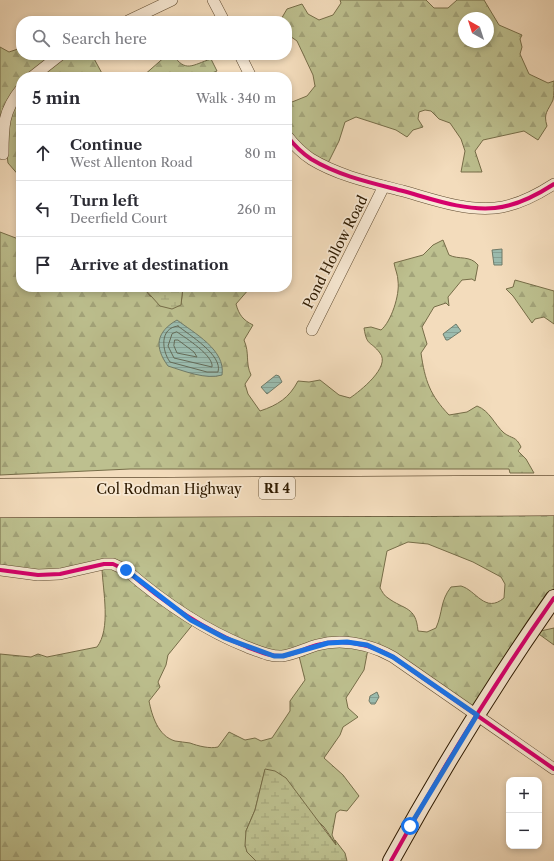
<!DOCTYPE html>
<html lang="en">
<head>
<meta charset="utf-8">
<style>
  body { margin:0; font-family:"Libre Caslon Text",serif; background:#f2f2f3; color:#2b2b33 }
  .controls { position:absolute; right:12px; bottom:12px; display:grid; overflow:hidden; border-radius:8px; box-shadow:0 2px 6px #0003 }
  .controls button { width:36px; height:36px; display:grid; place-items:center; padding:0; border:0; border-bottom:1px solid #e1e1e2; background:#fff; color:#2b2b33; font:20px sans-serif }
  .compass { position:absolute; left:458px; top:12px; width:36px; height:36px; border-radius:50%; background:#fff; box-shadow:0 2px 6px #0003; rotate:321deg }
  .stop { position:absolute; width:12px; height:12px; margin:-9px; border:3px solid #1a73e8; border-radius:50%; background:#fff }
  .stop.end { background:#1a73e8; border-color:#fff; box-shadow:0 1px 4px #0008 }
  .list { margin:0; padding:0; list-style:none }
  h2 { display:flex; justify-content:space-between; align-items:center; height:52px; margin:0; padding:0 16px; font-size:17px }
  h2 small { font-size:13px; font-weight:400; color:#7c7c81 }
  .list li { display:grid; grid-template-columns:26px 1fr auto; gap:12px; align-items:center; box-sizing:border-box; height:56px; padding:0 16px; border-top:1px solid #e1e1e2 }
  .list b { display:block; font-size:15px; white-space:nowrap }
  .list p { margin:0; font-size:13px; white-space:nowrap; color:#7c7c81 }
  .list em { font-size:13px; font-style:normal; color:#7c7c81 }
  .icon { flex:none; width:22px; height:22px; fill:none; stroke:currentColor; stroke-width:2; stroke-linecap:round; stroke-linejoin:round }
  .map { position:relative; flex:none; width:554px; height:861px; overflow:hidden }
  .search { position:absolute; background:#fff; box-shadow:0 2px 6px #0003; left:16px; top:16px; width:276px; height:44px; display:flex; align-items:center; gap:10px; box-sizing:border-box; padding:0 14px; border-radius:16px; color:#7c7c81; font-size:15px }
  .panel { position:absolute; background:#fff; box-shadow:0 2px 6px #0003; left:16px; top:72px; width:276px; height:220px; border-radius:16px }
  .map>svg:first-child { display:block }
  .forest { fill:url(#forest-firs); stroke:#766d48; fill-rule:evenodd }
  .wetland { fill:url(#wetland-marsh); stroke:#766d48 }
  .water { fill:url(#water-rules); stroke:#6f7b69 }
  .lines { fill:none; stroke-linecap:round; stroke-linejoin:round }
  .shore { stroke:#646b58; stroke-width:1 }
  .street-casing { stroke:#5f4a2f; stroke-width:12 }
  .secondary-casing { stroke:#2e1a00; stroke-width:18 }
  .highway-casing { stroke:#2e1a00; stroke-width:22 }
  .street { stroke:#f7e8d3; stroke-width:11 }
  .secondary { stroke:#f7e8d3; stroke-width:16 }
  .highway { stroke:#f3dcbc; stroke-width:21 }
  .cycleway-casing { stroke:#f7e8d3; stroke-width:6 }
  .cycleway { stroke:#d6006c; stroke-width:4 }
  .route { stroke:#1a73e8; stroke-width:5 }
  .labels { text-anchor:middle; stroke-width:3.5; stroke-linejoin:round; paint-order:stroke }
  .shield { fill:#f7e8d3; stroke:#6a583f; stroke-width:1 }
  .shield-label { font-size:13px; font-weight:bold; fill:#2e1a00 }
  .street-label { font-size:14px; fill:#2e1a00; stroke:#f7e8d3 }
</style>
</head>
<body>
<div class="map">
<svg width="554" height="861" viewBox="0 0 554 861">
  <defs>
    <pattern id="forest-firs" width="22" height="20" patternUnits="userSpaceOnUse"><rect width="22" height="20" fill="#bdc08f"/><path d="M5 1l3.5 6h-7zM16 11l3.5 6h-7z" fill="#a3a47a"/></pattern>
    <pattern id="wetland-marsh" width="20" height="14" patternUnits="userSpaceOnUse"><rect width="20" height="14" fill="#bdc08f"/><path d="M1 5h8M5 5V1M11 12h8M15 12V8" fill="none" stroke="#a3a47a"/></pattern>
    <pattern id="water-rules" width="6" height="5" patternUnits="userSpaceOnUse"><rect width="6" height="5" fill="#9bbcaf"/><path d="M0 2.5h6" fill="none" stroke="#86a195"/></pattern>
  </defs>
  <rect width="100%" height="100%" fill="#f3dcbc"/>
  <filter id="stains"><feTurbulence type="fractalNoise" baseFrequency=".005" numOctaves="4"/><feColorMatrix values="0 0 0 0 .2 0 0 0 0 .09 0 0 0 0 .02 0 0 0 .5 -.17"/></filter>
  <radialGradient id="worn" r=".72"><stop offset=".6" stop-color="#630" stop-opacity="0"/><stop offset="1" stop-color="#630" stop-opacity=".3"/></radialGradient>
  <path class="forest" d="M 340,0 L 426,0 L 434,8 L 448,8 L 457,0 L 484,0 L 499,25 L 522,35 L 520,39 L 522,47 L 520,54 L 529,74 L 548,83 L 554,81 C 554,86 554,95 553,100 C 548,111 543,113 547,126 L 538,140 L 524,131 L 483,140 L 475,151 L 482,172 L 461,172 L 465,151 L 461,139 L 450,123 L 439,119 L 431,111 L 425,110 L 419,112 L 418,119 L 423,127 L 413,130 L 407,137 L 396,130 L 356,117 L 345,122 L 339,141 L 326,167 L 287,139 L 287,104 L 307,96 L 315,86 L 313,75 L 297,41 L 287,34 L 287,21 L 280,21 L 287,9 L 302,4 L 308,14 L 319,20 L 333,15 L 341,3 ZM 464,18 L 488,18 L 488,42 L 464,42 Z
    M 0,47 L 9,52 L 21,48 L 21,55 L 92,55 L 104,77 L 21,77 L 21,178 L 8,163 L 5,139 L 0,137 Z
    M 167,55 L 173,55 C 186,73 192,65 211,59 L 217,71 L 203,77 L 131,77 L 143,76 Z
    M 0,232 L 21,240 L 21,287 L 143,287 L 150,296 L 181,304 L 183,287 L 261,287 L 249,289 L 236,304 C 239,315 243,320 253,325 L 244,340 C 250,354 245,362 251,375 L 245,384 L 248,394 L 260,411 C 278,405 289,398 298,381 L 309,382 L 320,380 L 339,395 L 350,398 C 360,391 391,367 380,353 C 370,340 367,347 364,328 L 371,327 L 381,330 C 391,322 400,295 398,281 C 398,275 395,269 394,263 L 423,255 L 433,245 L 443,240 L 449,255 C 459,260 470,255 478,265 L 475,281 L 472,279 L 462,280 L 448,297 L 449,306 L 446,303 L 434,307 L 422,327 L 427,344 L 421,353 C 425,381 430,395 449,415 L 467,412 L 477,406 C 490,411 494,424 504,433 C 512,439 516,436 521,447 L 518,451 L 526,459 L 534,473 L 510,473 L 509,469 L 130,469 L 0,475 Z
    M 515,280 L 554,291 L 554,324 L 544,317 L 535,319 L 532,323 L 513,296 L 506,289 L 513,287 Z
    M 554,505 L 554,602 L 481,714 L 414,670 L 368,649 L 364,670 L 346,698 L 348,708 L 358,717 L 343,727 L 340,735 L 324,758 L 343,775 L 359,796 L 347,811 L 340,810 L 336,813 L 332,835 L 337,846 L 324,827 L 265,770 L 255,810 L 246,831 L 247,852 L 256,861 L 0,861 L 0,654 L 31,657 L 38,654 L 47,657 L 97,647 C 111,629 103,591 102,569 L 0,570 L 0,515 ZM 408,542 L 428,544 L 473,562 L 501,577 L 505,584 L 504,598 C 485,614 476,590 461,586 C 458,586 454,587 451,587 C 440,601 443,612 436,628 L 427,632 L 418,631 C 416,606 404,610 388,598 C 384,596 382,591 380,588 L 387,551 ZM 194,623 L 263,653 L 299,656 L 305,680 L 290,701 L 290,711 L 272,738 L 261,741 L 255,738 L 245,740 L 229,732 L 218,747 C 210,749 198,746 190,743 C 185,742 180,742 175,741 C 158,736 152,716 149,701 L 160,687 L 158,682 L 166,665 L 168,655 Z
    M 554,628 L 554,645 L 536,632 Z"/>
  <path class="wetland" d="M 143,287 L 183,287 L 181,305 L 172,309 L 160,306 Z
    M 265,769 L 275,771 L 286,778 L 336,845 L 335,840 L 345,853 L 347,861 L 256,861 L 247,852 L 245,845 L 246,831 L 255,810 Z"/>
  <path class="water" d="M 502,249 L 502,265 L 494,265 L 492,250 Z
    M 177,320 C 194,333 226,350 222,375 C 206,380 184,371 168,366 C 154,347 156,332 177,320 Z
    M 456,324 L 461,331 L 448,340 L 446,340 L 443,334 Z
    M 276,375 L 279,376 L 282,382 L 267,394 L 261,387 Z
    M 377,692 L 379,697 L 375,704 L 371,704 L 369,701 L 370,696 Z"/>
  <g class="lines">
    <path class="shore" d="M 178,326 C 189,335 223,355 218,372 L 207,372 L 170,362 C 162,351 159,328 178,326 Z
      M 177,332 C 186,338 214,356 212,367 L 174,358 L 168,346 L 172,334 Z
      M 175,340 L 178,340 L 194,352 L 197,357 L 177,353 L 174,346 Z"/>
    <defs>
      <path id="street" d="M 213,0 L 224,21
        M 128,21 L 172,0
        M 240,55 L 251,77
        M 32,77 L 60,55
        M 287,136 C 294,145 302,153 311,159 C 339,176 372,183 403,191 C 432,199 464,211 495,208 C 516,206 537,195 554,184
        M 3,154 C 3,127 3,111 21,89
        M 312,330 L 384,186
        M 0,570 L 38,575 L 60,574 L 104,564 L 113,564 L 126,570 C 163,602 202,629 247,647 C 258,651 270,657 282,656 C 293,655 306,648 317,645 C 344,638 369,644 393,657 L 554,769"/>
      <path id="secondary" d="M 391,861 C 441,770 495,682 554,598"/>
      <path id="highway" d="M 0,489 L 554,486
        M 0,507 L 554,505"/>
    </defs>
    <use href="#street" class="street-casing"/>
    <use href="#secondary" class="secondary-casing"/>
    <use href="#highway" class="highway-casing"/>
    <use href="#street" class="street"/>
    <use href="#secondary" class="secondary"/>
    <use href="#highway" class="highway"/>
    <defs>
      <path id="cycleway" d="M 287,136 C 294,145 302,153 311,159 C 339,176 372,183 403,191 C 432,199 464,211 495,208 C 516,206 537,195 554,184
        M 0,570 L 38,575 L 60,574 L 104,564 L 113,564 L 126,570 C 163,602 202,629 247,647 C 258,651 270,657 282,656 C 293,655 306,648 317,645 C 344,638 369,644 393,657 L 554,769
        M 391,861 C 441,770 495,682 554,598"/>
    </defs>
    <use href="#cycleway" class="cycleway-casing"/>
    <use href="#cycleway" class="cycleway"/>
  </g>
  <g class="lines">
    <path class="route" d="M 126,570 L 191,620 L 225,638 L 274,656 L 283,656 L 328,643 L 347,642 L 367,645 L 393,657 L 477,715 L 410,826"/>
  </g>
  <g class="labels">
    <rect class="shield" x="259" y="477" width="36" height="22" rx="3"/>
    <g class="shield-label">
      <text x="277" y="493">RI 4</text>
    </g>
    <g class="street-label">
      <text transform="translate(335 252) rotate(-63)" y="5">Pond Hollow Road</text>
      <text x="169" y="494">Col Rodman Highway</text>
    </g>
  </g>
  <rect width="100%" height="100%" filter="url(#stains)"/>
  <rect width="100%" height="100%" fill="url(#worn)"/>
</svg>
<div class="controls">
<button>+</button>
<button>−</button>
</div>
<svg class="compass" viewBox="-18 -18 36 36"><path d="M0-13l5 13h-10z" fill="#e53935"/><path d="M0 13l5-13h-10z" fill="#7c7c81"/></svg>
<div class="stop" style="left:410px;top:826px"></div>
<div class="stop end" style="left:126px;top:570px"></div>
<div class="search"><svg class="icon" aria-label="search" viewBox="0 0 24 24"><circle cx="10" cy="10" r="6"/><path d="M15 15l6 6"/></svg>Search here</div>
<section class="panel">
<h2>5 min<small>Walk · 340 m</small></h2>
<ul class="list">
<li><svg class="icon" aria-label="ahead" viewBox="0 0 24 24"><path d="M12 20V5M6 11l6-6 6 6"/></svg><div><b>Continue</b><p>West Allenton Road</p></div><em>80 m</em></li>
<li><svg class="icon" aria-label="left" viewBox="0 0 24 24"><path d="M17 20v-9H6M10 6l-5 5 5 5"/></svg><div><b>Turn left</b><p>Deerfield Court</p></div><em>260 m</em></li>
<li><svg class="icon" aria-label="arrive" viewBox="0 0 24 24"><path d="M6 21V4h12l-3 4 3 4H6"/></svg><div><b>Arrive at destination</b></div></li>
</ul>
</section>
</div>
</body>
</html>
